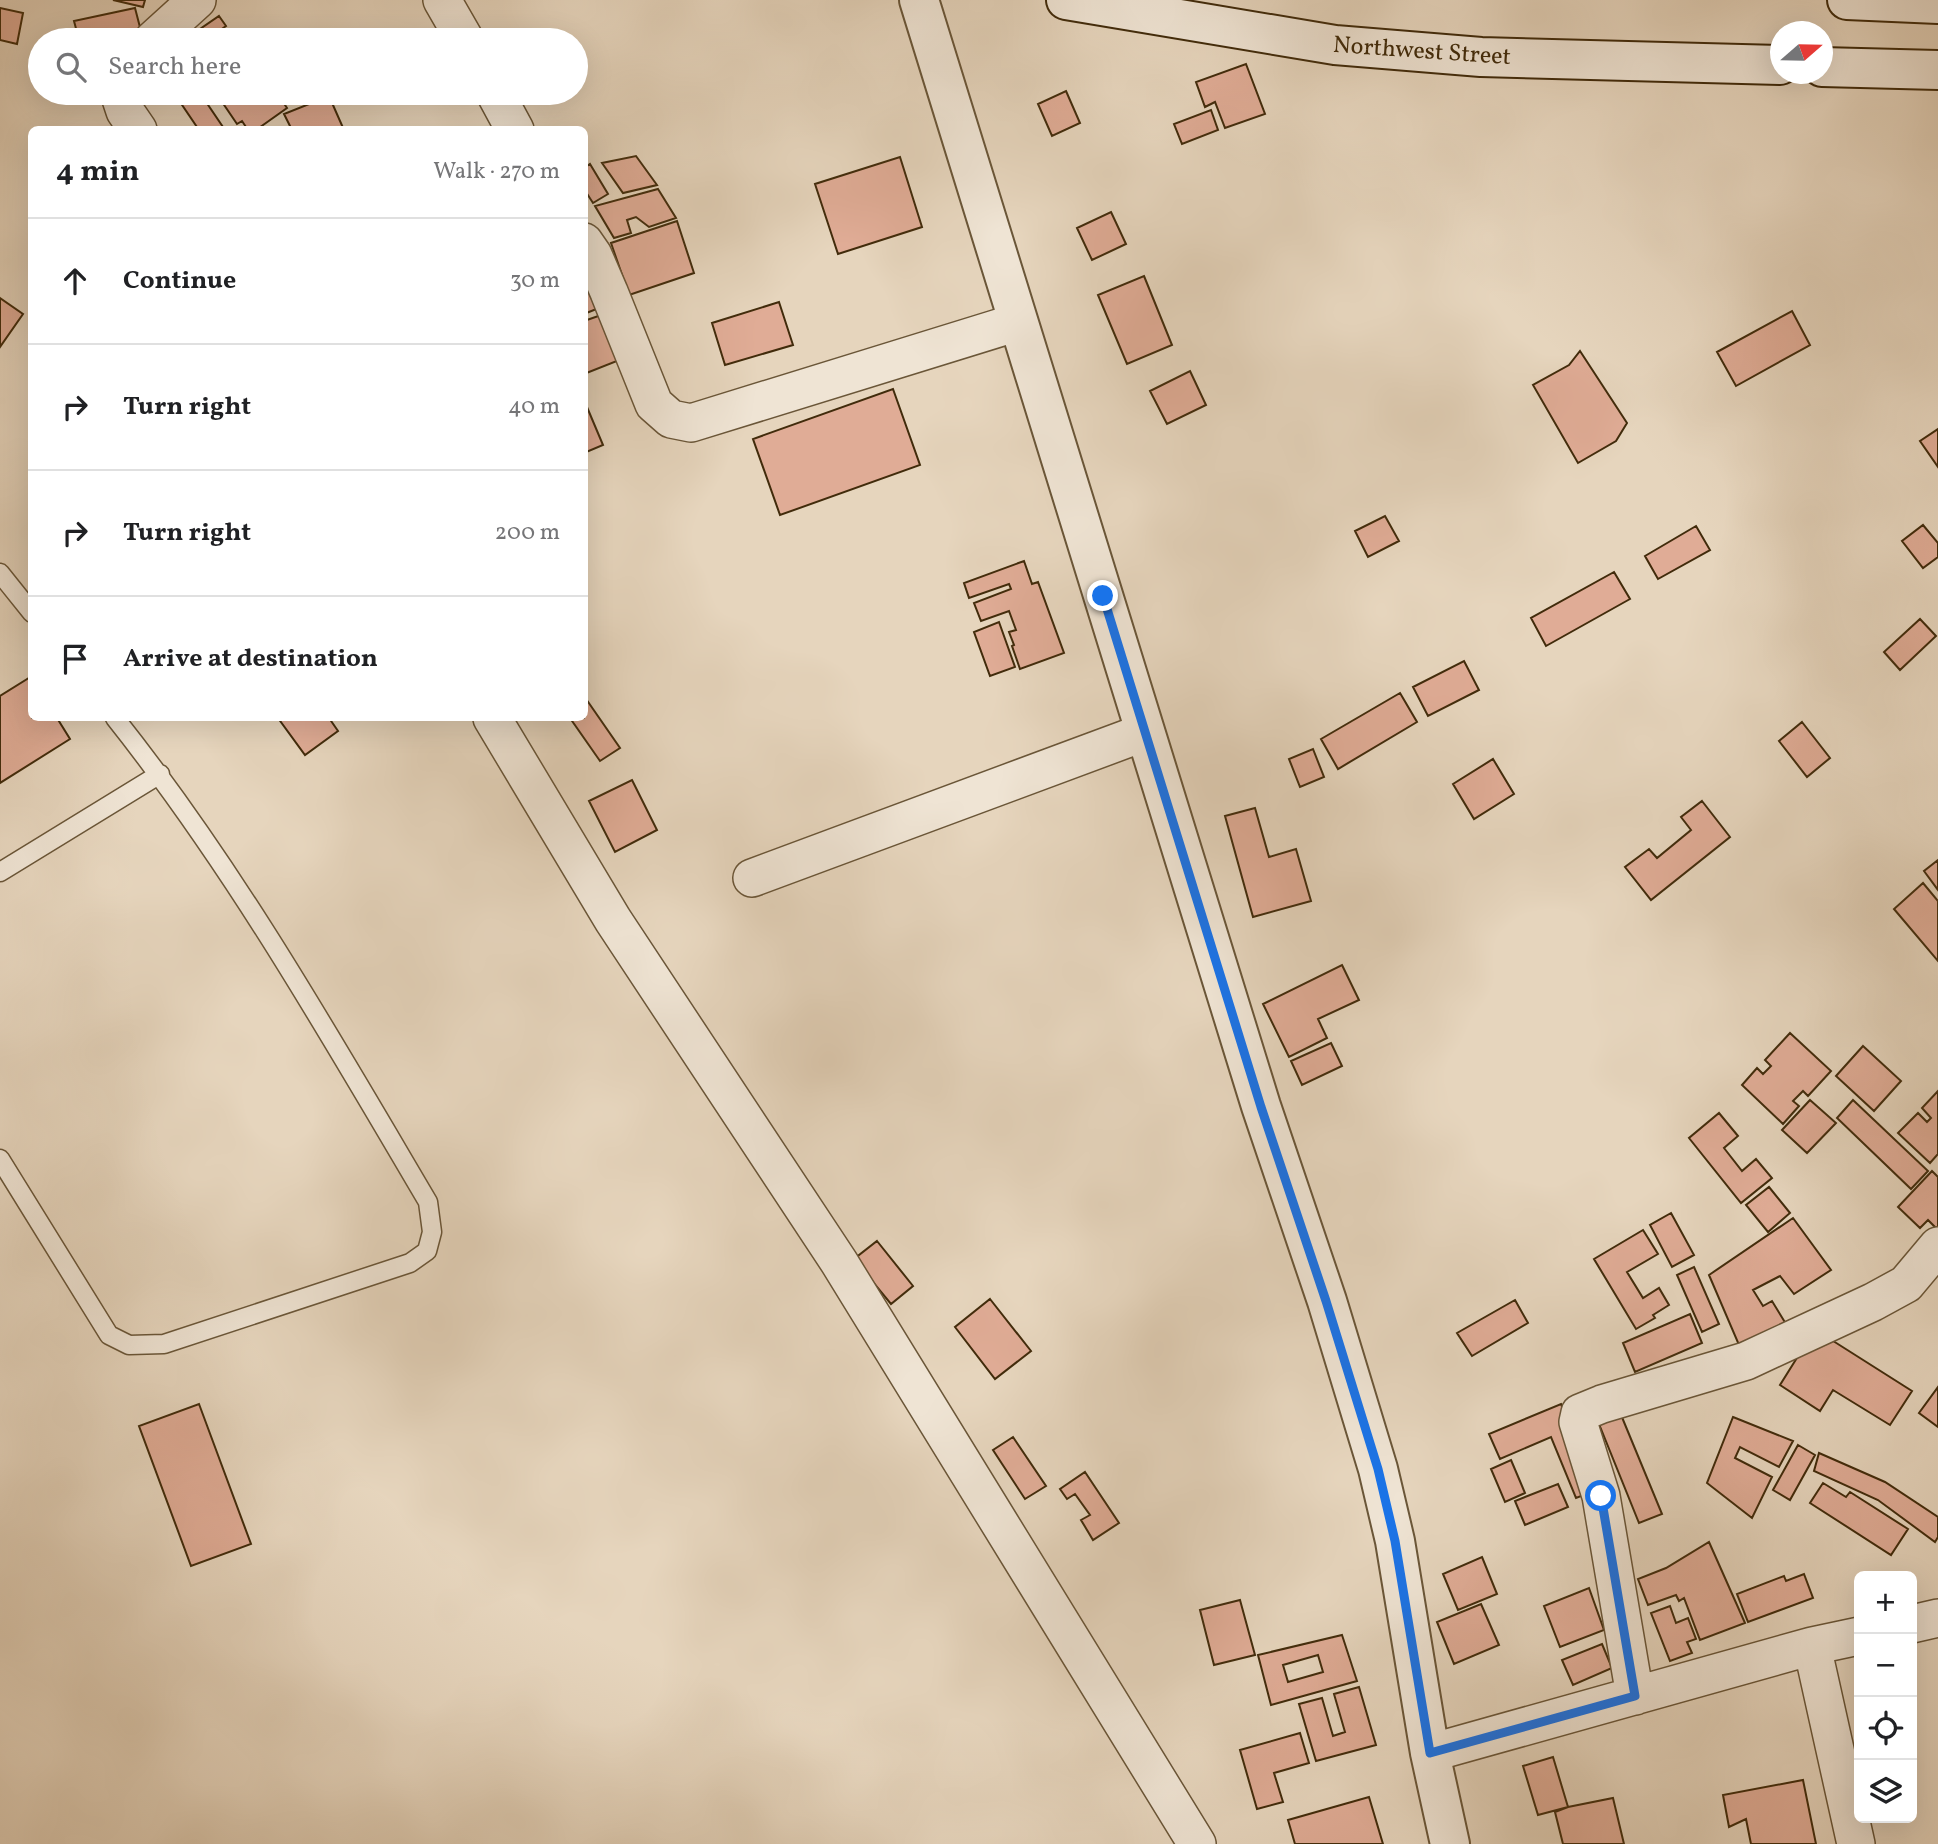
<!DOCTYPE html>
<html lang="en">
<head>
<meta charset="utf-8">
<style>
  body { margin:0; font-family:Vollkorn,serif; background:#f2f2f2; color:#202124 }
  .controls { position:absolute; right:21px; bottom:21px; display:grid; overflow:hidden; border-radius:10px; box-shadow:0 7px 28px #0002 }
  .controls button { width:63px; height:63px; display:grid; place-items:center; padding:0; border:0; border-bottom:2px solid #e0e0e0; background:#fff; color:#202124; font:35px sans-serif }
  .compass { position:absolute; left:1770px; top:21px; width:63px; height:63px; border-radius:50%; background:#fff; box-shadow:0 7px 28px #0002; rotate:70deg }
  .stop { position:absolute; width:21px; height:21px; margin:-16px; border:5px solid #1a73e8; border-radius:50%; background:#fff }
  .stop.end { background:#1a73e8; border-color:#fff; box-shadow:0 2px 7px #0008 }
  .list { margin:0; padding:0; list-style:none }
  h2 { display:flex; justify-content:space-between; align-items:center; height:91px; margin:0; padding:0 28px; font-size:30px }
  h2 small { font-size:23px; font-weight:400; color:#757577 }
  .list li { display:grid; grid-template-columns:46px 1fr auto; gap:21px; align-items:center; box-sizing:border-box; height:126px; padding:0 28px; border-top:2px solid #e0e0e0 }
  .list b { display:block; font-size:26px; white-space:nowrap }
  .list em { font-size:23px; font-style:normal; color:#757577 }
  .icon { flex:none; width:38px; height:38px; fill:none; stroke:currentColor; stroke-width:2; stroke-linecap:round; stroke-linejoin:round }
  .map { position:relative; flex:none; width:1938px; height:1844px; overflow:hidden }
  .search { position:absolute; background:#fff; box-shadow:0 7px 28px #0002; left:28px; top:28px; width:560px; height:77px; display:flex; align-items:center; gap:18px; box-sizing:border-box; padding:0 24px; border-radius:38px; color:#757577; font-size:26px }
  .panel { position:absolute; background:#fff; box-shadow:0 7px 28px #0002; left:28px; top:126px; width:560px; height:595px; border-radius:10px }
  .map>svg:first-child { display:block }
  .building { fill:#e0ac96; stroke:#412b0b; stroke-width:2; fill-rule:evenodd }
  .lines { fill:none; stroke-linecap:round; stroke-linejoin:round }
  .service-casing { stroke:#6a5638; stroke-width:21 }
  .minor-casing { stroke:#6a5638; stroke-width:40 }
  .tertiary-casing { stroke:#6a5638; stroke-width:42 }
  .secondary-casing { stroke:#412b0b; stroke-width:42 }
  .service { stroke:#efe4d4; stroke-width:18 }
  .minor { stroke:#efe4d4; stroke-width:37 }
  .tertiary { stroke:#efe4d4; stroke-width:38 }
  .secondary { stroke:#efe4d4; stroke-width:38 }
  .route { stroke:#1a73e8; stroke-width:9 }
  .labels { text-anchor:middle; stroke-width:6; stroke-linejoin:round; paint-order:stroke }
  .street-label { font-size:24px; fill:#412b0b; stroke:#efe4d4 }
</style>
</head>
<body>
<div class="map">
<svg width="1938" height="1844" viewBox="0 0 1938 1844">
  <rect width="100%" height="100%" fill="#e6d5bd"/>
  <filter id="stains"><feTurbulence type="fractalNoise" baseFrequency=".00286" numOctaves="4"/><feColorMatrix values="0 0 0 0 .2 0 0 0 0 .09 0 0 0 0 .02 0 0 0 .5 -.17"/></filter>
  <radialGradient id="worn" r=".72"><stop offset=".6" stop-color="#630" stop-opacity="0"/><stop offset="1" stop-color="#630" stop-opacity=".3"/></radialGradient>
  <path class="building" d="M 113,0 L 145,0 L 143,7 Z
    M 0,8 L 23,13 L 17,44 L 0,40 Z
    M 135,8 L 142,35 L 115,40 L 79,40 L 74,21 Z
    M 219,16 L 226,26 L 212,36 L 215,40 L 184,40 Z
    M 1246,64 L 1265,114 L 1225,128 L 1215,102 L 1205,107 L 1196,82 Z
    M 1066,91 L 1080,123 L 1052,136 L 1038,104 Z
    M 174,93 L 200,93 L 225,130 L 199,130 Z
    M 216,93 L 277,93 L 287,108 L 256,130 L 248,130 L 242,121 L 237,124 Z
    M 329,96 L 344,130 L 292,130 L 284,114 Z
    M 1211,110 L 1218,130 L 1182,144 L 1174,124 Z
    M 636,156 L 657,185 L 623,193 L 602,163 Z
    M 900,157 L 922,227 L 838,254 L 815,184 Z
    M 590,164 L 608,194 L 593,203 L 584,189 L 584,168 Z
    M 658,189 L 676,218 L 649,227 L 636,217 L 627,220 L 631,233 L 614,238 L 595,206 Z
    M 1111,212 L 1126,244 L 1092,260 L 1077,228 Z
    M 677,221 L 694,273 L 629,295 L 611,243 Z
    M 584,274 L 604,306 L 584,314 Z
    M 1144,276 L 1172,345 L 1127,364 L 1098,295 Z
    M 0,298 L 23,314 L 0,347 Z
    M 779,302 L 793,345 L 725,365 L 712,323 Z
    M 1792,311 L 1810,345 L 1736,386 L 1717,352 Z
    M 604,314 L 622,359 L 584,374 L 584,321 Z
    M 1580,351 L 1627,423 L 1616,441 L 1578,463 L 1533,385 L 1569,365 Z
    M 1190,371 L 1206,405 L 1167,424 L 1150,391 Z
    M 893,389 L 920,465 L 780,515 L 753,439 Z
    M 584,400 L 603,445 L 584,453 Z
    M 1938,429 L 1938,467 L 1920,441 Z
    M 1385,516 L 1399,541 L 1368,557 L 1355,531 Z
    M 1923,525 L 1938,543 L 1938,557 L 1923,568 L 1902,541 Z
    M 1696,526 L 1710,550 L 1658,579 L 1645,556 Z
    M 1024,561 L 1032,584 L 1038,582 L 1064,653 L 1020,669 L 1012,646 L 1014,645 L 1009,632 L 1016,630 L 1009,611 L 981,621 L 974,603 L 1011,589 L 1009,584 L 969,598 L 964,583 Z
    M 1614,572 L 1630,599 L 1546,646 L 1531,618 Z
    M 1920,619 L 1936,636 L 1900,670 L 1884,652 Z
    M 999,622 L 1015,667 L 990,676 L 974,632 Z
    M 1464,661 L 1479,690 L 1428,716 L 1413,687 Z
    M 32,676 L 32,718 L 57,718 L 70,739 L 0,783 L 0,696 Z
    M 1400,693 L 1417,722 L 1338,769 L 1321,739 Z
    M 584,696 L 620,748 L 600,761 L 570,718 L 584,718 Z
    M 278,718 L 329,718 L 338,731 L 305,755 Z
    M 1802,722 L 1830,758 L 1807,777 L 1779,741 Z
    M 1313,749 L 1324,777 L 1300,787 L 1289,759 Z
    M 1493,759 L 1514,794 L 1474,819 L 1453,784 Z
    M 632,780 L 657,830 L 615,852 L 589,801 Z
    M 1702,801 L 1730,837 L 1651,900 L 1625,867 L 1649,849 L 1657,858 L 1691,830 L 1681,817 Z
    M 1255,808 L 1269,857 L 1296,849 L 1311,901 L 1253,917 L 1225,816 Z
    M 1938,860 L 1938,890 L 1924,871 Z
    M 1923,883 L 1938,901 L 1938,961 L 1894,909 Z
    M 1342,965 L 1359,1000 L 1318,1019 L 1327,1038 L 1289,1057 L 1263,1004 Z
    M 1790,1033 L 1831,1071 L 1808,1096 L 1803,1091 L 1793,1101 L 1799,1106 L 1783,1124 L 1742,1085 L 1757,1068 L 1763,1074 L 1771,1066 L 1765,1060 Z
    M 1331,1043 L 1342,1066 L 1302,1085 L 1291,1061 Z
    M 1863,1046 L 1901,1081 L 1874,1111 L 1836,1076 Z
    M 1938,1091 L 1938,1154 L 1930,1163 L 1898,1133 L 1918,1113 L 1927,1122 L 1931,1118 L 1922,1108 Z
    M 1810,1100 L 1836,1123 L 1807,1153 L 1782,1130 Z
    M 1853,1100 L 1928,1171 L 1911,1189 L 1837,1118 Z
    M 1719,1113 L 1738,1136 L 1724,1148 L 1742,1171 L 1756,1159 L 1772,1178 L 1741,1203 L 1689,1138 Z
    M 1932,1171 L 1938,1177 L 1938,1230 L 1928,1220 L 1920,1228 L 1898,1207 Z
    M 1769,1187 L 1790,1213 L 1768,1232 L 1746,1205 Z
    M 1671,1213 L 1694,1255 L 1672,1267 L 1650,1225 Z
    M 1793,1218 L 1831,1270 L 1794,1294 L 1780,1276 L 1753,1290 L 1763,1306 L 1772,1301 L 1786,1324 L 1739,1345 L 1709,1275 Z
    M 1643,1230 L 1658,1254 L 1627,1272 L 1643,1298 L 1659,1288 L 1669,1305 L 1653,1315 L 1655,1318 L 1636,1329 L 1594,1259 Z
    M 877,1241 L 913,1286 L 891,1304 L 854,1259 Z
    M 1694,1267 L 1719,1324 L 1702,1332 L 1677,1275 Z
    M 990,1299 L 1031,1351 L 995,1379 L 955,1327 Z
    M 1515,1300 L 1528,1323 L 1472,1356 L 1457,1333 Z
    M 1690,1314 L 1702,1343 L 1635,1372 L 1623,1343 Z
    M 1830,1339 L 1912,1391 L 1890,1425 L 1833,1390 L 1820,1411 L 1780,1385 L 1800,1353 Z
    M 1938,1387 L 1938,1427 L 1919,1413 Z
    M 199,1404 L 251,1544 L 191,1566 L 139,1426 Z
    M 1561,1404 L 1597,1490 L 1576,1498 L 1551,1437 L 1500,1459 L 1489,1434 Z
    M 1619,1410 L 1662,1514 L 1639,1523 L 1597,1419 Z
    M 1733,1417 L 1793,1441 L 1779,1467 L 1740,1447 L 1735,1458 L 1772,1477 L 1752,1518 L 1707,1483 Z
    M 1013,1437 L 1046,1486 L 1025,1499 L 993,1450 Z
    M 1798,1445 L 1815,1455 L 1790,1500 L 1773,1490 Z
    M 1819,1453 L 1885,1482 L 1938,1517 L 1938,1537 L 1935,1542 L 1878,1500 L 1814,1471 Z
    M 1511,1460 L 1525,1493 L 1505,1502 L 1491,1469 Z
    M 1085,1472 L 1119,1523 L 1093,1540 L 1081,1520 L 1090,1515 L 1075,1494 L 1067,1499 L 1060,1489 Z
    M 1823,1483 L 1846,1497 L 1850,1492 L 1908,1529 L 1891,1555 L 1810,1503 Z
    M 1558,1484 L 1568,1507 L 1525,1525 L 1515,1501 Z
    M 1709,1542 L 1745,1623 L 1700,1640 L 1684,1598 L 1679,1601 L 1676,1595 L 1648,1605 L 1638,1579 L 1666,1568 Z
    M 1482,1557 L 1497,1594 L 1458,1610 L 1443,1574 Z
    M 1804,1574 L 1813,1598 L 1748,1622 L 1737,1594 L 1784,1576 L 1786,1581 Z
    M 1589,1588 L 1604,1630 L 1560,1647 L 1544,1606 Z
    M 1240,1600 L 1255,1655 L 1214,1665 L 1200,1610 Z
    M 1481,1604 L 1499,1645 L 1454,1664 L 1437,1622 Z
    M 1670,1606 L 1676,1623 L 1688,1618 L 1696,1639 L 1687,1642 L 1692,1653 L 1670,1661 L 1651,1613 Z
    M 1342,1635 L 1357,1681 L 1271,1705 L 1258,1655 ZM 1318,1655 L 1323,1672 L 1288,1682 L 1283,1665 Z
    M 1602,1644 L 1612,1668 L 1573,1685 L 1562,1660 Z
    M 1359,1687 L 1376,1745 L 1316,1761 L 1299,1704 L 1322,1698 L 1333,1736 L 1345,1732 L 1334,1694 Z
    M 1300,1733 L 1309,1763 L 1274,1773 L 1283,1802 L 1257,1809 L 1240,1750 Z
    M 1553,1757 L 1568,1807 L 1538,1815 L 1523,1766 Z
    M 1803,1780 L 1816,1844 L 1751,1844 L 1746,1819 L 1729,1827 L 1723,1795 Z
    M 1369,1797 L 1383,1844 L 1295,1844 L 1288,1820 Z
    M 1613,1798 L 1624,1844 L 1563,1844 L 1555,1812 L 1568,1807 Z"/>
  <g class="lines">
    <defs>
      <path id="service" d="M 0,573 L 32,613
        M 0,872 L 160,774
        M 0,1159 L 109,1335 L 129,1345 L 164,1344 L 410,1263 L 427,1251 L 432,1232 L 428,1202 C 330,1036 235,869 115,718"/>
      <path id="minor" d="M 442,0 L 465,40
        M 153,40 L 197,0
        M 119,93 L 125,111 L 138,130
        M 495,93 L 515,130
        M 584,242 L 593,255 L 609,292 L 654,404 L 671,419 L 691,423 L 1018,322
        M 492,718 L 613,920 L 839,1262 L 1197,1844
        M 752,878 L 1145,732
        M 1912,1624 L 1938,1618
        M 1812,1646 L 1856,1844
        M 1635,1696 L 1601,1496 L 1578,1422 L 1580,1413 L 1602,1404 L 1746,1361 L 1873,1302 L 1906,1284 L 1938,1246
        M 1430,1753 L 1812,1646 L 1859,1636"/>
      <path id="tertiary" d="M 919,0 L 1261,1106 L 1327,1301 L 1378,1469 L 1395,1541 L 1430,1753 L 1450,1844"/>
      <path id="secondary" d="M 1066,0 L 1335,45 L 1481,57 L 1780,65
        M 1847,0 L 1938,4
        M 1822,67 L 1938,70"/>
    </defs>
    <use href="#service" class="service-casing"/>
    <use href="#minor" class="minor-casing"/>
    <use href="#tertiary" class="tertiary-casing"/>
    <use href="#secondary" class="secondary-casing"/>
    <use href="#service" class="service"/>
    <use href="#minor" class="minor"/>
    <use href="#tertiary" class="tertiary"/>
    <use href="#secondary" class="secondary"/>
  </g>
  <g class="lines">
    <path class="route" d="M 1103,596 L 1261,1107 L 1326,1301 L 1378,1469 L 1395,1541 L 1430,1753 L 1635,1696 L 1601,1496"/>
  </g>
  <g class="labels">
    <g class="street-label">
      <text transform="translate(1422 50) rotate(4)" y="8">Northwest Street</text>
    </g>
  </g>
  <rect width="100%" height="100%" filter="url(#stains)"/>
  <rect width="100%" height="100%" fill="url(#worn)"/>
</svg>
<div class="controls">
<button>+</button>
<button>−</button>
<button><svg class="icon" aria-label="locate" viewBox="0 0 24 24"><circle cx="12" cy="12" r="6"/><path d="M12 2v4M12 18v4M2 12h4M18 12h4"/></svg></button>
<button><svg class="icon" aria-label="layers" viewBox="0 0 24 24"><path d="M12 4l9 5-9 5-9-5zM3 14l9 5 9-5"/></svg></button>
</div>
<svg class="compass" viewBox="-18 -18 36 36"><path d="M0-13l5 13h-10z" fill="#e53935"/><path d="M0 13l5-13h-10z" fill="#757577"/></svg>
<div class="stop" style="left:1601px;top:1496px"></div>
<div class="stop end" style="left:1103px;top:596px"></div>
<div class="search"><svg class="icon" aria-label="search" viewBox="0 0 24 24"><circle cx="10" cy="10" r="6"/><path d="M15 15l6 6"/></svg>Search here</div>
<section class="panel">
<h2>4 min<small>Walk · 270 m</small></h2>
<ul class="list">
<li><svg class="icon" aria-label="ahead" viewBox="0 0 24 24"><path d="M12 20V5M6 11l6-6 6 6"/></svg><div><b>Continue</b></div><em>30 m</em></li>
<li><svg class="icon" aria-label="right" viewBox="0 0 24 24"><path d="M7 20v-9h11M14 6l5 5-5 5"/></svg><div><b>Turn right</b></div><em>40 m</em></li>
<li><svg class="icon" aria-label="right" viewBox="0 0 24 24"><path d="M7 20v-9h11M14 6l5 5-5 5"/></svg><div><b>Turn right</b></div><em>200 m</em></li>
<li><svg class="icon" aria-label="arrive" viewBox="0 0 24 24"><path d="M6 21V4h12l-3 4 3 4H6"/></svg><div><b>Arrive at destination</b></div></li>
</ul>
</section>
</div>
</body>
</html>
